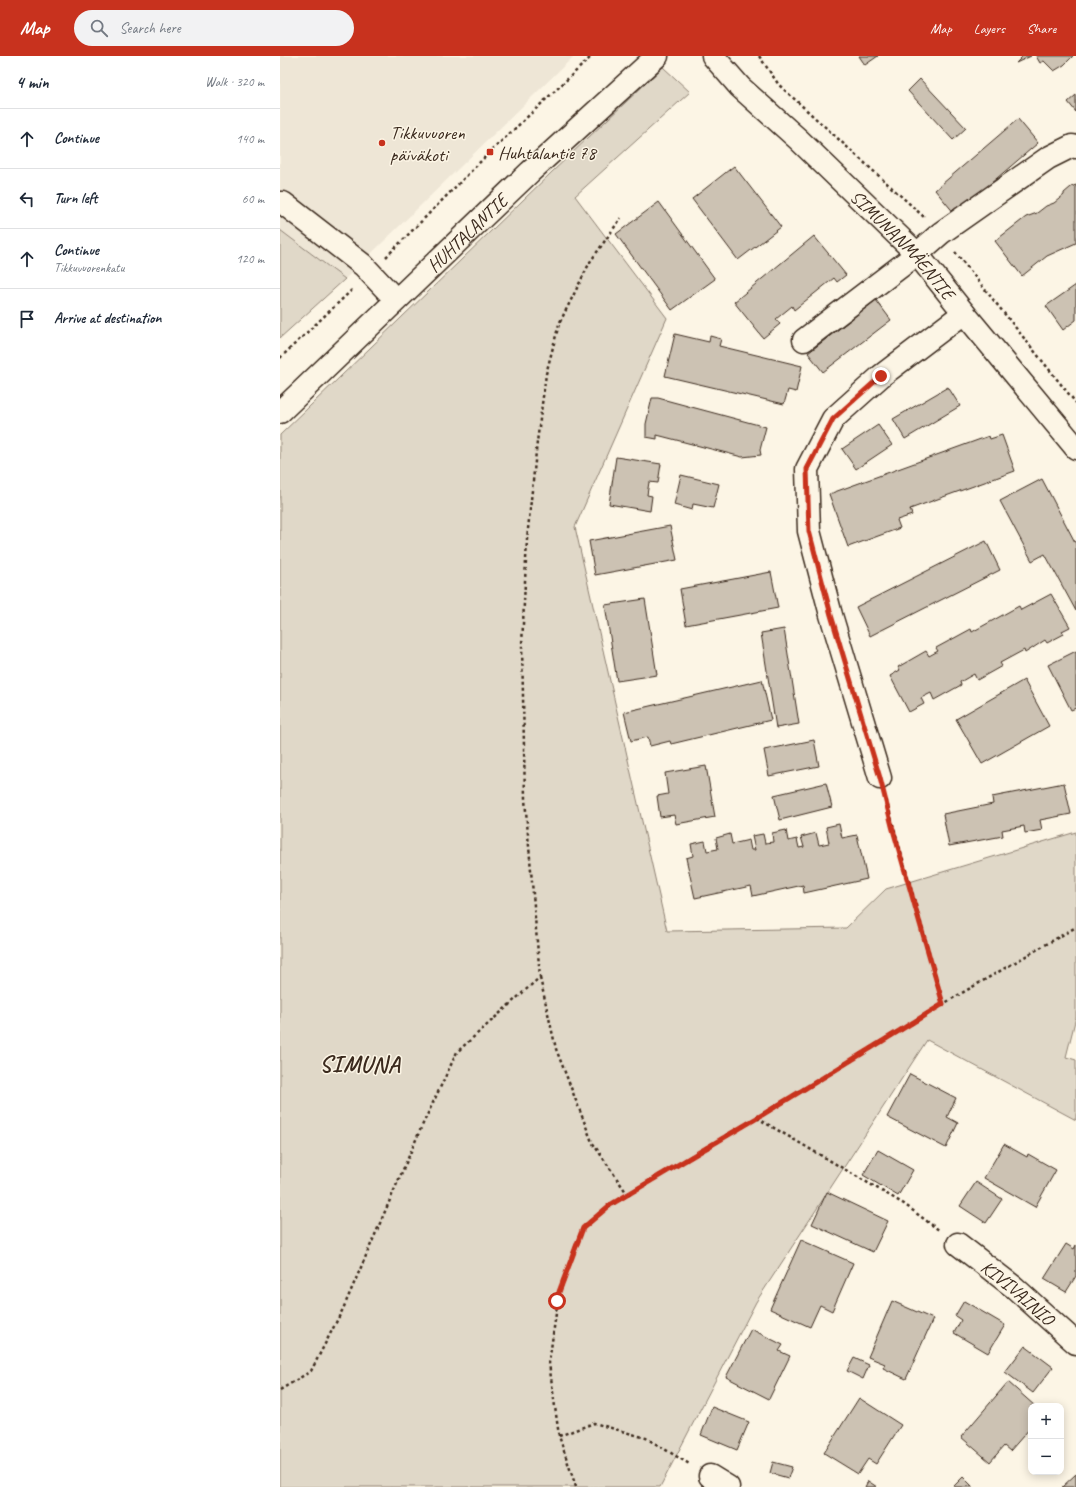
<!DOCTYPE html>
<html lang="en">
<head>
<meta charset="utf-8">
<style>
  body { margin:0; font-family:Caveat,sans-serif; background:#f2f2f3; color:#1f2937 }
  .controls { position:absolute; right:12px; bottom:12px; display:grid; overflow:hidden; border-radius:8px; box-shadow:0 2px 10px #0003 }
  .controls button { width:36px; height:36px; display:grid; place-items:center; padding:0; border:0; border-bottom:1px solid #e0e1e3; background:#fff; color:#1f2937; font:20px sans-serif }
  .stop { position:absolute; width:12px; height:12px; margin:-9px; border:3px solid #c8321e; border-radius:50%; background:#fff }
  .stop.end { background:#c8321e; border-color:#fff; box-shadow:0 1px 4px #0008 }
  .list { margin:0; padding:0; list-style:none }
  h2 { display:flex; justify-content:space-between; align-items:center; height:52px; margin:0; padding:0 16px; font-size:17px }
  h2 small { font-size:13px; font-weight:400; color:#747a83 }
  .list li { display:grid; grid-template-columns:26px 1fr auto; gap:12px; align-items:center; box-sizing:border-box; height:60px; padding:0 16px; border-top:1px solid #e0e1e3 }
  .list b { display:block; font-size:15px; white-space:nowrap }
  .list p { margin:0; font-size:13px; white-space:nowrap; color:#747a83 }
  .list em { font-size:13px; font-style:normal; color:#747a83 }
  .icon { flex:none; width:22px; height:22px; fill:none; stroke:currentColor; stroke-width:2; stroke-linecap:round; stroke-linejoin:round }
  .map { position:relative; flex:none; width:796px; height:1431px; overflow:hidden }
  header { display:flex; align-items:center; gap:24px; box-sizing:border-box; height:56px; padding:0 20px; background:#c8321e; color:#fff }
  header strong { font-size:19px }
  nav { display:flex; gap:22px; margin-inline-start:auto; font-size:14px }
  .search { width:280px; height:36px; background:#f2f2f3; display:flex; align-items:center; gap:10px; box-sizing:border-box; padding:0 14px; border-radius:22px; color:#747a83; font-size:15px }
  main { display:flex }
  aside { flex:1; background:#fff }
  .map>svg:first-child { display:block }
  .built { fill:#eee6d6 }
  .green { fill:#e0d8c8; stroke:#8e8173 }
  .building { fill:#ccc2b3; stroke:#3b2a1e }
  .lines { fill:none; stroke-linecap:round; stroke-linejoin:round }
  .minor-casing { stroke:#3b2a1e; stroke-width:25 }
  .major-casing { stroke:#3b2a1e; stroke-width:25 }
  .path { stroke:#3b2a1e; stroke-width:2.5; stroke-dasharray:3 3; stroke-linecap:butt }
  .minor { stroke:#fcf5e5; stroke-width:22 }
  .major { stroke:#fcf5e5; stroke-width:22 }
  .route { stroke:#c8321e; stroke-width:5 }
  .poi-dot { fill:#c8321e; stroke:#fcf5e5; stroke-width:1.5 }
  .labels { text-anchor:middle; stroke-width:3; stroke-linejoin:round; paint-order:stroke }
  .poi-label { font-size:19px; fill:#3b2a1e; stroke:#fcf5e5; text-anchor:start }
  .street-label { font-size:19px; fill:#3b2a1e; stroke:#fcf5e5 }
  .district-label { font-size:23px; font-weight:bold; letter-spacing:1px; fill:#3b2a1e; stroke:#fcf5e5 }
</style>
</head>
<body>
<header>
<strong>Map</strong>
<div class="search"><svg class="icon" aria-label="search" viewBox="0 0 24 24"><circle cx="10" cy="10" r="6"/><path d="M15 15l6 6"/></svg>Search here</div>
<nav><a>Map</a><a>Layers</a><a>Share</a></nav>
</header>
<main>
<aside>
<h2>4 min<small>Walk · 320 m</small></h2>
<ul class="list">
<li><svg class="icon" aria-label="ahead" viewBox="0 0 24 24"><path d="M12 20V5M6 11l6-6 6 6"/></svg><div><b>Continue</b></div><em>140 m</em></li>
<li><svg class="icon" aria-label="left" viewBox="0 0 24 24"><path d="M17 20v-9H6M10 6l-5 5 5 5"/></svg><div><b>Turn left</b></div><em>60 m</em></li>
<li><svg class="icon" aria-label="ahead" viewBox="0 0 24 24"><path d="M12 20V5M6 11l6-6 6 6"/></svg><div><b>Continue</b><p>Tikkuvuorenkatu</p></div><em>120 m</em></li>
<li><svg class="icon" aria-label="arrive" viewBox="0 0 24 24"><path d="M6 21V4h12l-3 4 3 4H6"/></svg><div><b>Arrive at destination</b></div></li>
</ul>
</aside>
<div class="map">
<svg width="796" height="1431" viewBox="0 0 796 1431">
  <rect width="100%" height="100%" fill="#fcf5e5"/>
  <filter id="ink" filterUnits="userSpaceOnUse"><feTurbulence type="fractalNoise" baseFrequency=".025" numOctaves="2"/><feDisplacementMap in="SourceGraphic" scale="8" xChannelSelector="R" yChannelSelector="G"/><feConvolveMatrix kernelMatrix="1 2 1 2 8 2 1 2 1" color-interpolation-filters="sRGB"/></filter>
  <g filter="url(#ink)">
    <path class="built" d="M 0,0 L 294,0 L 65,223 L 0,174 Z"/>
    <path class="green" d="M 383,11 L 410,36 L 295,140 L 387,262 L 295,471 L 387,875 L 566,872 L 606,833 L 796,776 L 796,961 L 786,1001 L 796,1004 L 796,1064 L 647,984 L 476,1246 L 380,1431 L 0,1431 L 0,379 L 272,116 Z
      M 0,174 L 65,223 L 0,282 Z"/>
    <path class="building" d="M 579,0 L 598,0 L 585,9 Z
      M 743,0 L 751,0 L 736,7 Z
      M 756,0 L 793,0 L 784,9 L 774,15 L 764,5 L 760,7 Z
      M 640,23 L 686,72 L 673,84 L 628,35 Z
      M 796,39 L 796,56 L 788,46 Z
      M 738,63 L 758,87 L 675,158 L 655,134 Z
      M 454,110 L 501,171 L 458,204 L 412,143 Z
      M 796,129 L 796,187 L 767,200 L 742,220 L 715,185 L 746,161 L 757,157 L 766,150 L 774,147 L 784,139 L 784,137 L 791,131 Z
      M 379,146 L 435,223 L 392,254 L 336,178 Z
      M 534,180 L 566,219 L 557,226 L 554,222 L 514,254 L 512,250 L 496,263 L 500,268 L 483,282 L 454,246 Z
      M 796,229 L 796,264 L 783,274 L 766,250 Z
      M 596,244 L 611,264 L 543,316 L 528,297 Z
      M 395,278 L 429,286 L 430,280 L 441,283 L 439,290 L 522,310 L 516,336 L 508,334 L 504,348 L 385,320 Z
      M 668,331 L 680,350 L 625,383 L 613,363 Z
      M 372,342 L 378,342 L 486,371 L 480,394 L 481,399 L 462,401 L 377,379 L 377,383 L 366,381 L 366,368 Z
      M 598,369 L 612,389 L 576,413 L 562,393 Z
      M 722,379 L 735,415 L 630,453 L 632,459 L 617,464 L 620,472 L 568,491 L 549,438 L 709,380 L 710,383 Z
      M 336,401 L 381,408 L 378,427 L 369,426 L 367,439 L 372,440 L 370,455 L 329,448 Z
      M 401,419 L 439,428 L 433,452 L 413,448 L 412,454 L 394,449 Z
      M 762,423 L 796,488 L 796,555 L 765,498 L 752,505 L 720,445 Z
      M 390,470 L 397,504 L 315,519 L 309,485 Z
      M 706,485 L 720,514 L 590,580 L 576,551 Z
      M 491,516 L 498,552 L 406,569 L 400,533 Z
      M 771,538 L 790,571 L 782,575 L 784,578 L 767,587 L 765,584 L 745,597 L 744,594 L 720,607 L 722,610 L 697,624 L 694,618 L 680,626 L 681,629 L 654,644 L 651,637 L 641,642 L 644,648 L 629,656 L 610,620 L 620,614 L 618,611 L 646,595 L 649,600 L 658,595 L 656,592 L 691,573 L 692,576 L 739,550 L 741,554 Z
      M 365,543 L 377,619 L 337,625 L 325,549 Z
      M 504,573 L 519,668 L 496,672 L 481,577 Z
      M 796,595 L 796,652 L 791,654 L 768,609 Z
      M 482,624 L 491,664 L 391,688 L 390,685 L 370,690 L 368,681 L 351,685 L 344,656 Z
      M 744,624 L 769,670 L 702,708 L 676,663 Z
      M 534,684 L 539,710 L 489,720 L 484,694 Z
      M 426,710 L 435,761 L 396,768 L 394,759 L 380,761 L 377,740 L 388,738 L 385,717 Z
      M 546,727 L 552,751 L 500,764 L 494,739 Z
      M 784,727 L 791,758 L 760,764 L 762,774 L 745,777 L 744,770 L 722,774 L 723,780 L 669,790 L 663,758 L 713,748 L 712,741 Z
      M 559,768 L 562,782 L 577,779 L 587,823 L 524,837 L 523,829 L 473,840 L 471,830 L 415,842 L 406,802 L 413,800 L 411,788 L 425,785 L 427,795 L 438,793 L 436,782 L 450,778 L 452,788 L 469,784 L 471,794 L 475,794 L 472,780 L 483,778 L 485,787 L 493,786 L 492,777 L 506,774 L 508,785 L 517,783 L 519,792 L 524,791 L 521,781 L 536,777 L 539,789 L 549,787 L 546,771 Z
      M 630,1018 L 676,1042 L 667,1061 L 678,1067 L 666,1092 L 607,1061 Z
      M 724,1088 L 747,1101 L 748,1098 L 776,1114 L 755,1151 L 704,1122 Z
      M 598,1094 L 633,1114 L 618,1140 L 583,1119 Z
      M 696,1126 L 722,1143 L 706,1167 L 680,1150 Z
      M 547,1136 L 608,1165 L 593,1196 L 532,1168 Z
      M 521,1184 L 573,1207 L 552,1255 L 540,1249 L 530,1271 L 490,1253 Z
      M 786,1188 L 794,1193 L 796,1189 L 796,1220 L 786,1236 L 764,1223 Z
      M 612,1245 L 653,1263 L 626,1323 L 603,1312 L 605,1308 L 588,1301 Z
      M 684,1245 L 725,1269 L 708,1297 L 674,1277 L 681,1264 L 675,1260 Z
      M 471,1273 L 503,1289 L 499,1295 L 510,1300 L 489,1343 L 446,1321 Z
      M 745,1290 L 773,1311 L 753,1337 L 725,1316 Z
      M 574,1302 L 589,1309 L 583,1323 L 567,1315 Z
      M 728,1326 L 755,1350 L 751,1350 L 751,1371 L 730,1395 L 724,1390 L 710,1406 L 681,1381 Z
      M 579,1342 L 621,1369 L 596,1408 L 588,1403 L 578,1418 L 544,1397 Z
      M 432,1351 L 469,1366 L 457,1394 L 421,1379 Z
      M 493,1406 L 512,1411 L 508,1422 L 490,1417 Z
      M 796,1418 L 796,1431 L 782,1431 Z
      M 683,1421 L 693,1431 L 673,1431 Z
      M 588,1425 L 597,1431 L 585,1431 Z"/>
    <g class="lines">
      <defs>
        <g id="minor">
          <path id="s1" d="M 433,0 L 460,31 L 519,84 L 637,198 L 684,257 L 796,392"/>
          <path d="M 0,147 L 3,147 L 83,209 L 116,244"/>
          <path d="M 524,284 L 637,198 L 661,177 L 768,102 L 792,90 L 796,91"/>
          <path d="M 600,722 L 551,559 L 529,475 L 527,413 L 553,363 L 601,320 L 684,257"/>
          <path id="s2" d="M 678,1188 L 735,1232 L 796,1287"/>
          <path d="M 430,1420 L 448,1431"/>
        </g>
        <g id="major">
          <path id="s3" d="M 0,356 L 250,116 L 377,0"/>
        </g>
      </defs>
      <use href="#minor" class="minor-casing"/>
      <use href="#major" class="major-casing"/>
      <path class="path" d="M 479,0 L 499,29 L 644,161
        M 675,196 L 796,347
        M 106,201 L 210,96 L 312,0
        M 0,302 L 74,232
        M 606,744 L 663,948
        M 260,922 L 276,993 L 312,1086 L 348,1139
        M 477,1062 L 624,1148 L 660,1175
        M 0,1334 L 31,1315 L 63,1253 L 141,1072 L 177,996 L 260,921 L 245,743 L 242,589 L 247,483 L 257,386 L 266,318 L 279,268 L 310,206 L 341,162
        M 279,1380 L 314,1367 L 366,1382 L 411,1409
        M 296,1431 L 279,1380 L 269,1307 L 279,1236 L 303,1172 L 330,1149 L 477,1062 L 663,948 L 796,871"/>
      <use href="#minor" class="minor"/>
      <use href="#major" class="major"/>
    </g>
  </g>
  <g class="lines" filter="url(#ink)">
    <path class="route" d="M 277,1245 L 279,1236 L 303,1172 L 330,1149 L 477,1062 L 663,948 L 612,770 L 600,722 L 551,559 L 529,475 L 527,413 L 553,363 L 601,320"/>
  </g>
  <g class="poi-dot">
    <circle cx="102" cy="87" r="4"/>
    <rect x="206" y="92" width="8" height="8" rx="2"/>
  </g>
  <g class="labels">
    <g class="poi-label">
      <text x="110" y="83">Tikkuvuoren<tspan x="110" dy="22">päiväkoti</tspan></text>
      <text x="218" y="103">Huhtalantie 78</text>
    </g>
    <g class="street-label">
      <text dy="7" stroke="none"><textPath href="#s3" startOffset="259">HUHTALANTIE</textPath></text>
      <text dy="7" stroke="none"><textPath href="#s1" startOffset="268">SIMUNANMÄENTIE</textPath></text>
      <text dy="7" stroke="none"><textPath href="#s2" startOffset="77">KIVIVAINIO</textPath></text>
    </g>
    <g class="district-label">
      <text x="80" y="1016">SIMUNA</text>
    </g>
  </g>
</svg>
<div class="controls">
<button>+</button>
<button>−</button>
</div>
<div class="stop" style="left:277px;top:1245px"></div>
<div class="stop end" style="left:601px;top:320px"></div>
</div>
</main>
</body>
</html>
